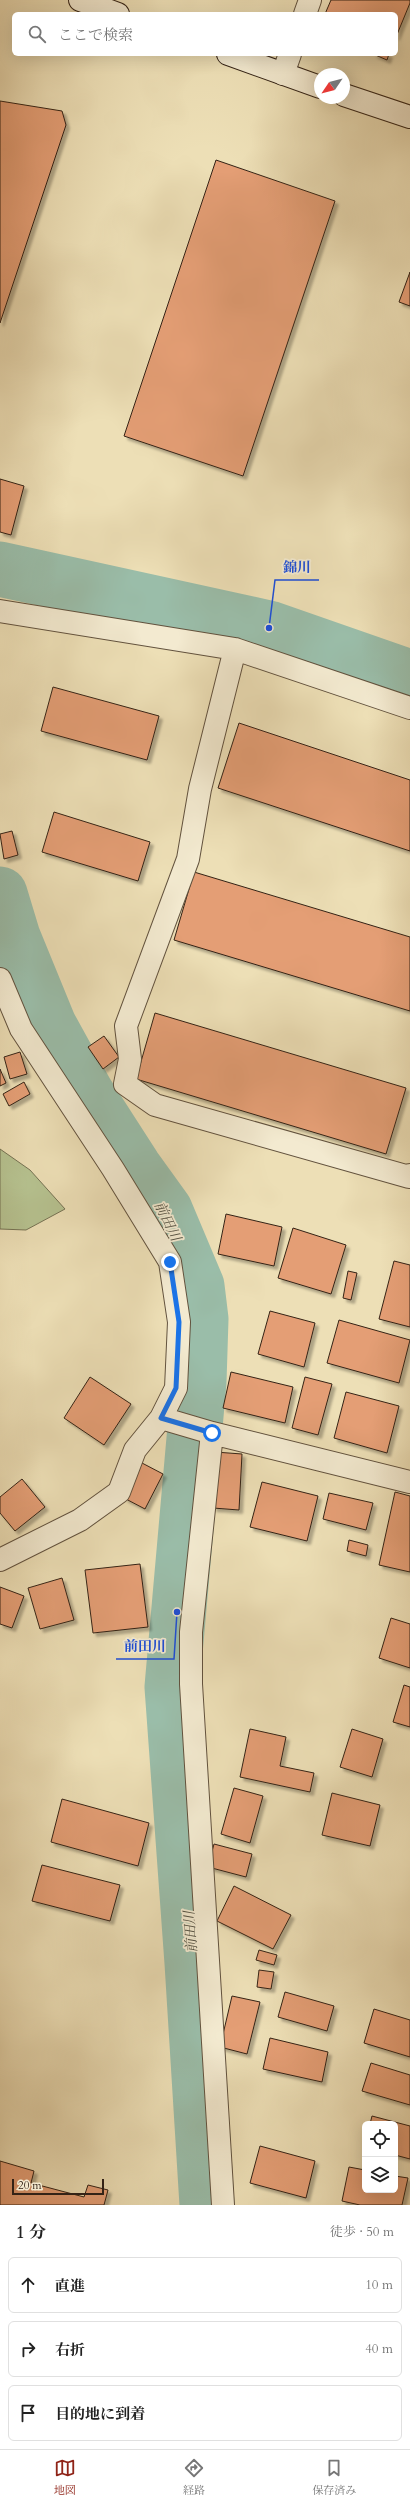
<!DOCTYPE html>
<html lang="ja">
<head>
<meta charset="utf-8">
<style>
  body { margin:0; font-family:Cardo,"Noto Serif JP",serif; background:#f2f2f2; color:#222 }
  .controls { position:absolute; right:12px; bottom:12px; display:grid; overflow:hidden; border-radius:6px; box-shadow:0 4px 16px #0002 }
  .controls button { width:36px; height:36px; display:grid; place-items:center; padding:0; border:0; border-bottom:1px solid #e0e0e0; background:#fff; color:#222; font:20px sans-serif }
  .compass { position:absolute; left:314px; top:68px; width:36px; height:36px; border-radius:50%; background:#fff; box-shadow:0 4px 16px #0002; rotate:235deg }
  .scale { position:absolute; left:12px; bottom:10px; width:92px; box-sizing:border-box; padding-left:4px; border:2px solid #342316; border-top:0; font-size:11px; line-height:14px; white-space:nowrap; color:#342316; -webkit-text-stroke:3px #f3ead0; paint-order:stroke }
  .stop { position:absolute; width:12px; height:12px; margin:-9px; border:3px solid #1a73e8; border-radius:50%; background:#fff }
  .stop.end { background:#1a73e8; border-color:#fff; box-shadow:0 1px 4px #0008 }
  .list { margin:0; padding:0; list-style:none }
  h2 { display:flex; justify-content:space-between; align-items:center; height:52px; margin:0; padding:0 16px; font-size:17px }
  h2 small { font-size:13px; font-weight:400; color:#767676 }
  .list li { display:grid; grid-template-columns:26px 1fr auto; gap:12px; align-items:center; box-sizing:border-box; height:56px; margin:0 8px 8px; padding:0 8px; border:1px solid #e0e0e0; border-radius:6px }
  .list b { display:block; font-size:15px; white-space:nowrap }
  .list em { font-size:13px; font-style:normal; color:#767676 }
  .icon { flex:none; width:22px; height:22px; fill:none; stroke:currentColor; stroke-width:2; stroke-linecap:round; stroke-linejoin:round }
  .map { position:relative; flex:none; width:410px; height:2205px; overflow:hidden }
  .search { position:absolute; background:#fff; box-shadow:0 4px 16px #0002; left:12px; right:12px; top:12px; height:44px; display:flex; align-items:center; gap:10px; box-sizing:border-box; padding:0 14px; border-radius:6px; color:#767676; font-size:15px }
  .sheet { height:244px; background:#fff }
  nav { display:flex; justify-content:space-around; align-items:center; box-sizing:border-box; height:56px; border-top:1px solid #e0e0e0; background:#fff; font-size:11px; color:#767676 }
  nav a { display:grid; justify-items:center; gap:2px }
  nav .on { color:#8f2418 }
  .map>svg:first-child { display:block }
  .green { fill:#b6c290; stroke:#757253 }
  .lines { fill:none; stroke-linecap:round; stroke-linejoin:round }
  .river { stroke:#9abda9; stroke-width:55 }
  .building { fill:#e49e74; stroke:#342316; filter:url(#shadow) }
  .street-casing { stroke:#62523e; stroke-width:24 }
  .secondary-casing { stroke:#342316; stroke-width:24 }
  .street { stroke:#f3ead0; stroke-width:22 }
  .secondary { stroke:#f3ead0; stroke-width:22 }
  .route { stroke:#1a73e8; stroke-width:5 }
  .labels { text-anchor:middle; stroke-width:3.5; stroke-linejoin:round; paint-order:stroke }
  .water-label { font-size:14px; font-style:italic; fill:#535142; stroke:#f3ead0 }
  .leader { fill:none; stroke:#1d4ed8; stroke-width:1.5 }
  .callout-dot { fill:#1d4ed8; stroke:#f3ead0; stroke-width:1.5 }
  .callout-label { font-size:14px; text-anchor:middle; font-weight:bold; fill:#1d4ed8; stroke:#f3ead0; stroke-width:3.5; stroke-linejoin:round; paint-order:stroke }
</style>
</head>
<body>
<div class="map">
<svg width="410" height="2205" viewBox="0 0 410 2205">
  <defs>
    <filter id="shadow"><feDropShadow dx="3.5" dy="3.5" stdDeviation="1" flood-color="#0004"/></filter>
  </defs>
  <rect width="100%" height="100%" fill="#eddfb6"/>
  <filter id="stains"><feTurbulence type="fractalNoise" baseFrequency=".005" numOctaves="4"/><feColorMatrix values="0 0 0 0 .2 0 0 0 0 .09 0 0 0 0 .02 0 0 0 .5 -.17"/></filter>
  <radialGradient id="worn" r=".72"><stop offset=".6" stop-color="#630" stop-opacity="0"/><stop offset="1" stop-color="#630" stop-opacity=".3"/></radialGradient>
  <path class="green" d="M 0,1149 L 30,1170 L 65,1209 L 26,1230 L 0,1229 Z"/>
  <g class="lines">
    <path class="river" d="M 0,569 L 269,628 L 410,677
      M 0,894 L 13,937 L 49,1025 L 87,1094 L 134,1167 L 165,1210 L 197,1286 L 201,1319 L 199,1382 L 172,1687 L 192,1963 L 207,2205"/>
  </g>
  <path class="building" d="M 331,0 L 410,0 L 410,3 L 396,37 L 396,14 L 325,14 Z
    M 373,54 L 389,54 L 387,60 Z
    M 0,101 L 62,111 L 66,125 L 0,323 Z
    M 216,160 L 335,201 L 243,476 L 124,436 Z
    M 410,272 L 410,306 L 399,302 Z
    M 0,479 L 24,486 L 11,535 L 0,532 Z
    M 53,687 L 159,716 L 147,760 L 41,731 Z
    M 239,723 L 410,780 L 410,851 L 218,788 Z
    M 54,812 L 150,842 L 138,881 L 42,852 Z
    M 12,831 L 18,855 L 4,859 L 0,834 Z
    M 194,872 L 410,937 L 410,1011 L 174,940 Z
    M 155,1013 L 406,1088 L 386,1154 L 136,1079 Z
    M 104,1036 L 119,1057 L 103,1069 L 88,1047 Z
    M 20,1052 L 27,1074 L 10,1079 L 4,1057 Z
    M 0,1069 L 6,1083 L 0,1086 Z
    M 24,1082 L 30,1094 L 9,1106 L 3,1094 Z
    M 226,1214 L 282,1227 L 274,1266 L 218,1254 Z
    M 293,1228 L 346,1245 L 331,1294 L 278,1278 Z
    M 394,1261 L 410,1265 L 410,1327 L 379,1319 Z
    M 348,1271 L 357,1273 L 351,1300 L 343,1298 Z
    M 270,1311 L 315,1323 L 304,1367 L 258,1354 Z
    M 339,1320 L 410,1340 L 399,1383 L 327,1363 Z
    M 231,1372 L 293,1387 L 285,1423 L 223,1408 Z
    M 90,1377 L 131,1404 L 104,1445 L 64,1418 Z
    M 305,1377 L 332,1384 L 318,1435 L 292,1428 Z
    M 346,1392 L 399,1406 L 387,1453 L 334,1438 Z
    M 215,1452 L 242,1454 L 239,1510 L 213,1508 Z
    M 142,1463 L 163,1474 L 145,1509 L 124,1498 Z
    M 22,1479 L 45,1507 L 15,1531 L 0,1513 L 0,1497 Z
    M 262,1482 L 318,1496 L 307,1541 L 250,1527 Z
    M 395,1492 L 410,1496 L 410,1572 L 379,1565 Z
    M 329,1493 L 373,1503 L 366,1530 L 323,1519 Z
    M 349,1540 L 368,1545 L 366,1556 L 347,1551 Z
    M 140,1564 L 148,1627 L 93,1633 L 85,1570 Z
    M 62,1578 L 74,1620 L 40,1629 L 28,1588 Z
    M 0,1587 L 24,1596 L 12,1628 L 0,1624 Z
    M 391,1618 L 410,1624 L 410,1668 L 379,1658 Z
    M 404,1685 L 410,1687 L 410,1727 L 393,1722 Z
    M 250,1729 L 286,1737 L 280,1766 L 314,1773 L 310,1792 L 240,1777 Z
    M 352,1729 L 383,1739 L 372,1777 L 340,1767 Z
    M 234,1788 L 263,1796 L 250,1843 L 221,1834 Z
    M 332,1793 L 380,1805 L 370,1846 L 322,1835 Z
    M 62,1799 L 149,1823 L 138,1866 L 51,1842 Z
    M 214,1844 L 252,1854 L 246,1877 L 208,1867 Z
    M 42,1865 L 120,1885 L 110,1921 L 32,1901 Z
    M 234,1886 L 291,1915 L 273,1949 L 217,1921 Z
    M 259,1950 L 277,1955 L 274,1965 L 256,1960 Z
    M 259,1970 L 274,1972 L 271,1989 L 257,1987 Z
    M 285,1992 L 334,2006 L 327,2031 L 278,2017 Z
    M 232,1996 L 260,2002 L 247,2054 L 220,2047 Z
    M 374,2009 L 410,2020 L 410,2057 L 364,2043 Z
    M 270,2038 L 328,2052 L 322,2082 L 263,2069 Z
    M 371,2063 L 410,2075 L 410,2105 L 362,2091 Z
    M 372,2116 L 410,2126 L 410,2159 L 395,2155 L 395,2124 L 370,2124 Z
    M 260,2146 L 315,2161 L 306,2198 L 250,2183 Z
    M 0,2161 L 34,2171 L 31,2183 L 84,2197 L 88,2185 L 108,2190 L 104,2205 L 0,2205 Z
    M 349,2167 L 365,2170 L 365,2190 L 395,2190 L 395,2176 L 408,2178 L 402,2205 L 360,2205 L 342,2201 Z"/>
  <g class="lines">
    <defs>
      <path id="street" d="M 305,14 L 310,0
        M 283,74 L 290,54
        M 0,611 L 235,649 L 410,708
        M 235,649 L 200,789 L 188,859 L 126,1026 L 130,1059 L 125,1084 L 155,1105 L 409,1177 L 410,1175
        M 0,979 L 21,1029 L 113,1169 L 170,1262 L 179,1322 L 176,1388 L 161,1418 L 135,1450 L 119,1492 L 80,1520 L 0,1560
        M 161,1418 L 212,1433 L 410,1482
        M 212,1433 L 191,1632 L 191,1684 L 223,2205"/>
      <path id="secondary" d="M 80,0 L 118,14
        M 228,54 L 320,87
        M 344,95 L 410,117"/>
    </defs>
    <use href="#street" class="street-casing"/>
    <use href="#secondary" class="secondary-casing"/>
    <use href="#street" class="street"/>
    <use href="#secondary" class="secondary"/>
  </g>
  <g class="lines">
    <path class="route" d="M 170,1262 L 179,1322 L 176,1388 L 161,1418 L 212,1433"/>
  </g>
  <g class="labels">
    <g class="water-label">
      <text transform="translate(168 1221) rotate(64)" y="5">前田川</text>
      <text transform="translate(190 1932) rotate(-94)" y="5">前田川</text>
    </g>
  </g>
  <path class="leader" d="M269 628L275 580H319M177 1612L174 1659H116"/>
  <g class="callout-dot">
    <circle cx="269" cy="628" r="4"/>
    <circle cx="177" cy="1612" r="4"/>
  </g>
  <g class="callout-label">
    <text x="297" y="572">錦川</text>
    <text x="145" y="1651">前田川</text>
  </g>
  <rect width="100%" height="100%" filter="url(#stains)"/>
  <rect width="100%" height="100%" fill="url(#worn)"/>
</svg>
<div class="controls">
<button><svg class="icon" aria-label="locate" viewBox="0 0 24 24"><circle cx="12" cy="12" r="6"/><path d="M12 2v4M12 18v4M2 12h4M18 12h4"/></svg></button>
<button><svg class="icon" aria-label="layers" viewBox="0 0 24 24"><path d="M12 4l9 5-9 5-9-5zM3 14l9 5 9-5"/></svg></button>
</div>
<svg class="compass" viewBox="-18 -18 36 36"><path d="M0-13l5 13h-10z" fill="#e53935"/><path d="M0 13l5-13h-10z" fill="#767676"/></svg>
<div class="scale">20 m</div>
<div class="stop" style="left:212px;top:1433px"></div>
<div class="stop end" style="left:170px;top:1262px"></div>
<div class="search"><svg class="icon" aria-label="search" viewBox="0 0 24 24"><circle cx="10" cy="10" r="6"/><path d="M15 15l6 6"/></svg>ここで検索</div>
</div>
<section class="sheet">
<h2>1 分<small>徒歩 · 50 m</small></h2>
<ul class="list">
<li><svg class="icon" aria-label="ahead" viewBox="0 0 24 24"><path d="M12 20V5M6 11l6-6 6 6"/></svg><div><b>直進</b></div><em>10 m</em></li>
<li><svg class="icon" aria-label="right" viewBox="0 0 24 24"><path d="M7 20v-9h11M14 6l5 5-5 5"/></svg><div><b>右折</b></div><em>40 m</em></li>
<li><svg class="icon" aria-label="arrive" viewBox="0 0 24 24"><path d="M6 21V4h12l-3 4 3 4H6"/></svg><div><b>目的地に到着</b></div></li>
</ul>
</section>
<nav>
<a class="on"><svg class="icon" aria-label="map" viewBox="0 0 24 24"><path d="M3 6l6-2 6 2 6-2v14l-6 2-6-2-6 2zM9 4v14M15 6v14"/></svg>地図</a>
<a><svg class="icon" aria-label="directions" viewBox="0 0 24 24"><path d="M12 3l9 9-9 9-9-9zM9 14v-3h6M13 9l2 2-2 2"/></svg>経路</a>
<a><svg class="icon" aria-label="saved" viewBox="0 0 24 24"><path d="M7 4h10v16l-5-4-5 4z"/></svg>保存済み</a>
</nav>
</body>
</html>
